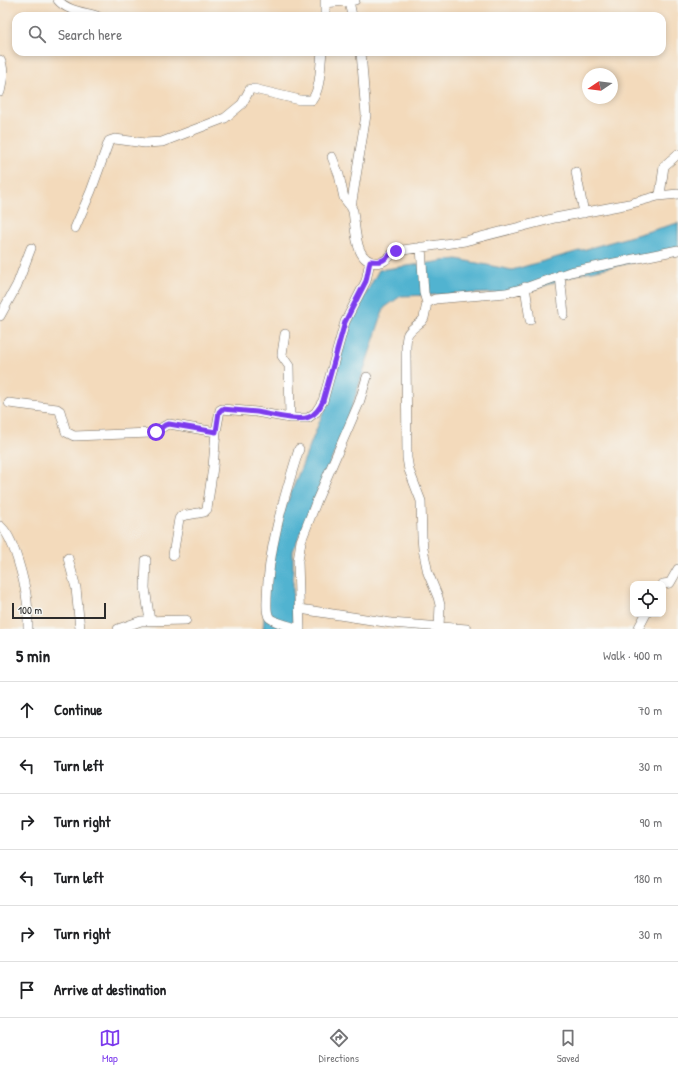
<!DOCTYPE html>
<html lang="en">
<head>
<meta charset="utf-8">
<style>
  body { margin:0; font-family:"Patrick Hand",sans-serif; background:#f6f6f6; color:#202124 }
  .controls { position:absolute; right:12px; bottom:12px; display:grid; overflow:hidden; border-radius:8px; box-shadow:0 2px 6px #0003 }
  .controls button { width:36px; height:36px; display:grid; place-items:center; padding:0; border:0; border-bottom:1px solid #e0e0e0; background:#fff; color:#202124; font:20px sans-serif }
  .compass { position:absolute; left:582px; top:68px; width:36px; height:36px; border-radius:50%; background:#fff; box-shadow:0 2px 6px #0003; rotate:257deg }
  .scale { position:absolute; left:12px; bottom:10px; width:94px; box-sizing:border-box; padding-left:4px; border:2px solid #2b2b2b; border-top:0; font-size:11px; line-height:14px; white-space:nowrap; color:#2b2b2b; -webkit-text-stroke:3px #f6f6f2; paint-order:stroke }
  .stop { position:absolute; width:12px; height:12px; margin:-9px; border:3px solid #7c3aed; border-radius:50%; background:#fff }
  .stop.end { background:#7c3aed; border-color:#fff; box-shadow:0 1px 4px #0008 }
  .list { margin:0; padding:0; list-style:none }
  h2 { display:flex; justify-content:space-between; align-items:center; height:52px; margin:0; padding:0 16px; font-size:17px }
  h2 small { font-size:13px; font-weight:400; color:#757577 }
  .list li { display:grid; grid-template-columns:26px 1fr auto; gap:12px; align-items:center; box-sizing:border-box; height:56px; padding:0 16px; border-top:1px solid #e0e0e0 }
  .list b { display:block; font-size:15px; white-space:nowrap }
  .list em { font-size:13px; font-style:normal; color:#757577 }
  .icon { flex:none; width:22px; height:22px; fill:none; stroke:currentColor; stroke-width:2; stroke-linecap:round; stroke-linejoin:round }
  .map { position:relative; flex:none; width:678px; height:629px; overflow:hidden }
  .search { position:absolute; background:#fff; box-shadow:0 2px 6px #0003; left:12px; right:12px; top:12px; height:44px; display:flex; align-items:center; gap:10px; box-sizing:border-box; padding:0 14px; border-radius:12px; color:#757577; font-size:15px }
  .sheet { height:388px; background:#fff }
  nav { display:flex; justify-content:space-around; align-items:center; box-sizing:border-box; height:56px; border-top:1px solid #e0e0e0; background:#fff; font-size:11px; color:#757577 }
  nav a { display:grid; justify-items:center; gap:2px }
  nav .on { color:#7c3aed }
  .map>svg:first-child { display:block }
  .water { fill:#51b3d0; stroke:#3e6f7e }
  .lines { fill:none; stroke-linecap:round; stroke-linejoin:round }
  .minor-casing { stroke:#71685d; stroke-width:10 }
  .minor { stroke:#fff; stroke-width:9 }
  .route { stroke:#7c3aed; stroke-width:5 }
</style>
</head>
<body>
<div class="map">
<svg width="678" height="629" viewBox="0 0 678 629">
  <rect width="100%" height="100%" fill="#f6f6f2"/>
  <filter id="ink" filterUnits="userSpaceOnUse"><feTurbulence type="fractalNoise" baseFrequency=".025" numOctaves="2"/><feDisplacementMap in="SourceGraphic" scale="8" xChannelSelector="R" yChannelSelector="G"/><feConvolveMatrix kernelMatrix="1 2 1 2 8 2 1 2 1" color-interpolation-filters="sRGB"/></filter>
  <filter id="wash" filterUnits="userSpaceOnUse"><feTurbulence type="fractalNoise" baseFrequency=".012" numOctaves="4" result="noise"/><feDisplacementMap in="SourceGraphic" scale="16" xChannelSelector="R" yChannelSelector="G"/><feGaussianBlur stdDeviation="0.9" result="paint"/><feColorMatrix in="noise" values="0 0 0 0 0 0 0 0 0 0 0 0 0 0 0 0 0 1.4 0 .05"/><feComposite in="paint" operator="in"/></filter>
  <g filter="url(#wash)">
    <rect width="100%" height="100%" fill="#f3dabb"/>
    <path class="water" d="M 678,223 L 678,253 L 582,273 L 526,292 L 401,296 L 384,308 L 346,425 L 293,551 L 293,629 L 263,629 L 271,550 L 274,535 L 327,403 L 351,320 L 379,270 L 457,259 L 512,270 Z"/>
  </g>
  <g filter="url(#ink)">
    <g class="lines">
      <defs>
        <path id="minor" d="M 58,0 C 67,11 84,12 97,16
          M 349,1 L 352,16
          M 325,3 L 355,0
          M 325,16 L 325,0
          M 0,60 C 5,69 2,83 0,92
          M 332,157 L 339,175 L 344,198 L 351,207 L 353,211 C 356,229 354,267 381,262 C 387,261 391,254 396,251 L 465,241 L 555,218 L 629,204 L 658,196 L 660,195 L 664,166 L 678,154
          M 576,172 L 584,213
          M 658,196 L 678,194
          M 351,207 L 366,115 L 361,52
          M 75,228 L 91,191 L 109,141 L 115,139 L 145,143 L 162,142 L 225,118 L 242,104 L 250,89 L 254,89 L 300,100 L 312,100 C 321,88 320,67 322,52
          M 421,247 L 424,293 L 427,303
          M 560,275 L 564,315
          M 525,287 L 530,320
          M 0,316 L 17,285 L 31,248
          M 285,334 L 282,354 L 282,356 L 289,366 L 290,418
          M 9,403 L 57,409 L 60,411 L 66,432 L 74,436 L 151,433 C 158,432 162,426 169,424 L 216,432
          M 299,449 C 284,498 268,548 267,599 C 267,605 266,612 269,617 C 272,622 294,627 300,629
          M 0,526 C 14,536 25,584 27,601 C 28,610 28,620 28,629
          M 173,555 L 179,519 L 181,516 L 204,512 L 207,509 L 213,467 L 216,432 L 220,410 L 222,409 L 256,412 L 290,418 L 308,418 L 316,412 L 323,401 L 345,322 L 366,281 L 370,261
          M 68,558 L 76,588 L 80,629
          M 146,560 L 145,588 L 150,621
          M 663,584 L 670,583 L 678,569
          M 300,609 L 391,623 L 467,629
          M 439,627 L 440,605 L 438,597 L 428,573 L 423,549 L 422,537 L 421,501 L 409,470 L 407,458 L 406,351 C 406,331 407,333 422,321 L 424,318 L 427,303 L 435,299 L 506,293 L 528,287 L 570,272 L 678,250
          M 118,629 L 141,621 L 186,620
          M 300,629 L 298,561 L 301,541 L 317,500 L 359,403 L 367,377
          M 638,629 L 646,614"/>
      </defs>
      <use href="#minor" class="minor-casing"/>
      <use href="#minor" class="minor"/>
    </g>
  </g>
  <g class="lines" filter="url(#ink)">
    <path class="route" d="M 156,432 L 165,425 L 169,424 L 216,432 L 219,412 L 222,409 C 234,410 245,411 257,412 C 269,414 299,422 309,417 C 316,414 320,408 323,401 L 345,322 L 366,281 L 370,261 C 388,263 383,257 396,251"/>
  </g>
</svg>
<div class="controls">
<button><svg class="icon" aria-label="locate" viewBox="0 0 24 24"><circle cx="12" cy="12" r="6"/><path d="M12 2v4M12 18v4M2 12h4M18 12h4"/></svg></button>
</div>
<svg class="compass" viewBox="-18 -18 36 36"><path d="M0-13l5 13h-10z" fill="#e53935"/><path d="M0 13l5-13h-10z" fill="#757577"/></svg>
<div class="scale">100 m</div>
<div class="stop" style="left:156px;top:432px"></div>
<div class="stop end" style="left:396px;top:251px"></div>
<div class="search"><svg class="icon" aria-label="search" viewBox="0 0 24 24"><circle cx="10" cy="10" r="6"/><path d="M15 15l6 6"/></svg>Search here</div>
</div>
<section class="sheet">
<h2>5 min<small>Walk · 400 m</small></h2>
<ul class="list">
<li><svg class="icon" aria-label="ahead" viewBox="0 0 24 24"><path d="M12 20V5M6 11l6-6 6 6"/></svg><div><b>Continue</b></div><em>70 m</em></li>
<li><svg class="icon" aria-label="left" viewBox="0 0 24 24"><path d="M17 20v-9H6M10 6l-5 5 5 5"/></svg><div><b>Turn left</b></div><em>30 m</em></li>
<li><svg class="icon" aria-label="right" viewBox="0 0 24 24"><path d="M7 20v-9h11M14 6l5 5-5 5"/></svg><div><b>Turn right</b></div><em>90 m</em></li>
<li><svg class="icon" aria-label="left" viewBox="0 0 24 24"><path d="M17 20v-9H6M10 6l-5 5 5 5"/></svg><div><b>Turn left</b></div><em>180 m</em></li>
<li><svg class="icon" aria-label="right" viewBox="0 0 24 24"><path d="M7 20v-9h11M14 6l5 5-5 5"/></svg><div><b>Turn right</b></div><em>30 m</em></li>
<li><svg class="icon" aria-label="arrive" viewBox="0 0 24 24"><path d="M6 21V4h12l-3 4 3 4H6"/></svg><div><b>Arrive at destination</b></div></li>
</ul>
</section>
<nav>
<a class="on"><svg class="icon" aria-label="map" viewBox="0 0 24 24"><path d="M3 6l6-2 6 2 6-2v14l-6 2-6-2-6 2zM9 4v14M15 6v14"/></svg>Map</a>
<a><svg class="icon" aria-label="directions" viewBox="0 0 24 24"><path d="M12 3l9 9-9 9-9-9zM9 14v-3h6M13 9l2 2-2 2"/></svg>Directions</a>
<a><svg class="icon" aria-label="saved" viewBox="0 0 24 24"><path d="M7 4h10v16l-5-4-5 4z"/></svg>Saved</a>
</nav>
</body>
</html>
